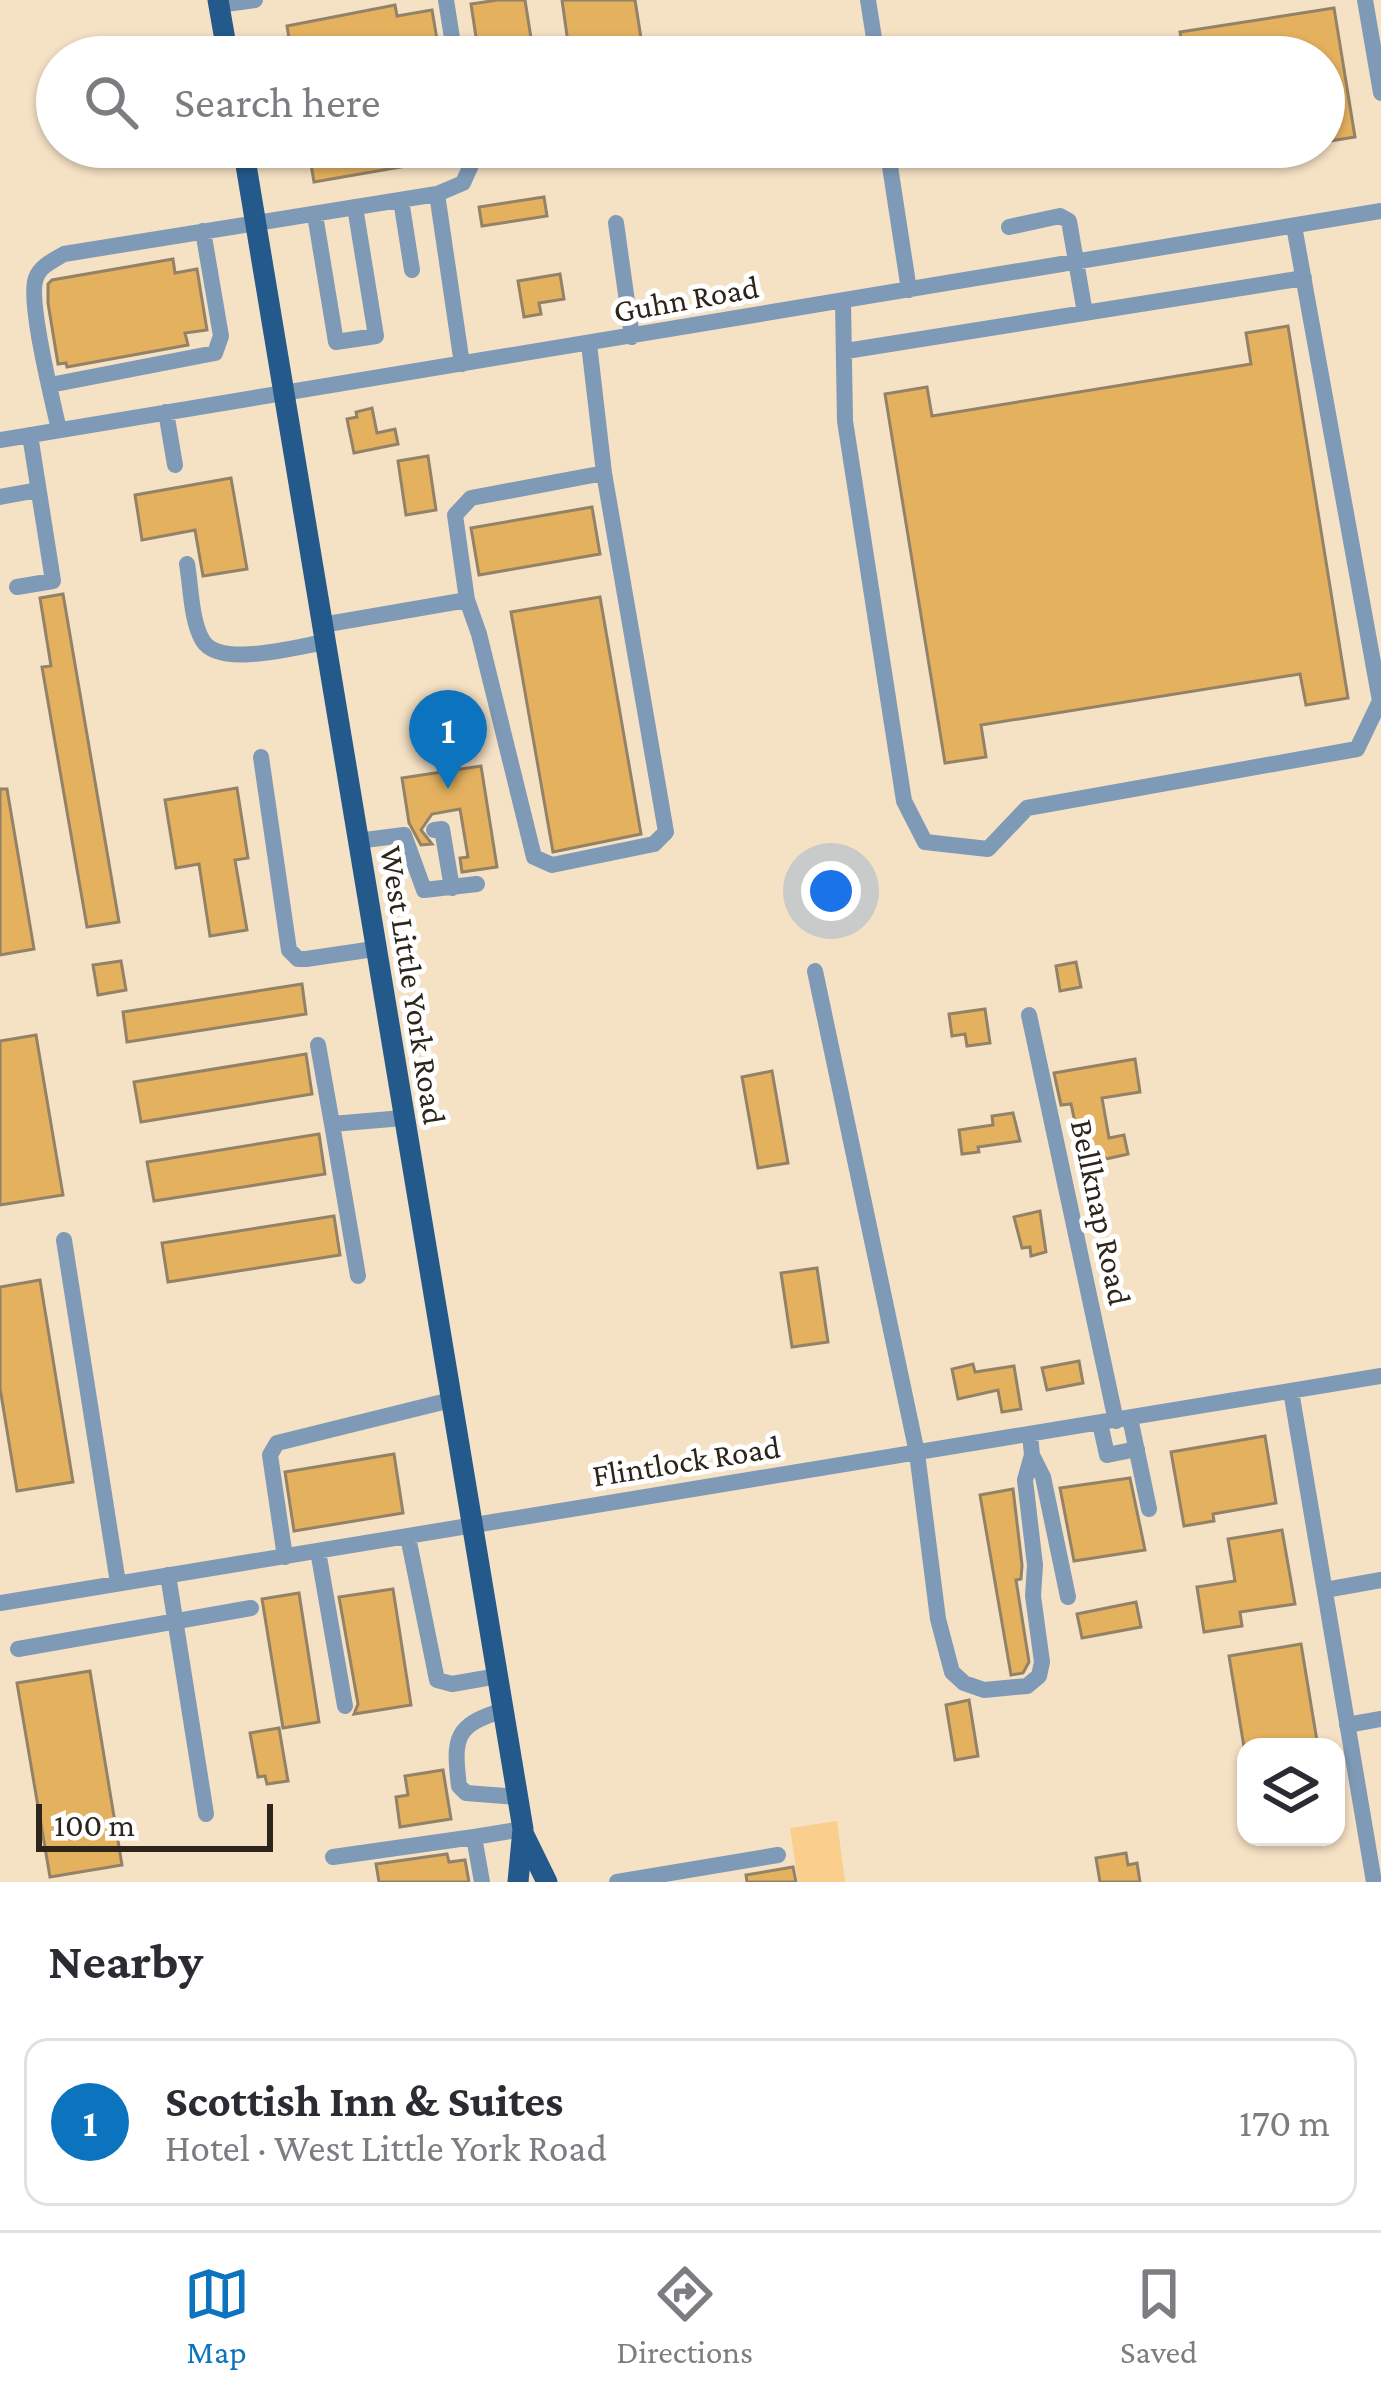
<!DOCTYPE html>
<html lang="en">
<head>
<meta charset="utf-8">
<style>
  body { margin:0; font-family:"Crimson Pro",serif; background:#f7f7f7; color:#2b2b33 }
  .controls { position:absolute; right:36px; bottom:36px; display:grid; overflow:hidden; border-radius:24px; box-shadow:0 3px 9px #0004 }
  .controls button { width:108px; height:108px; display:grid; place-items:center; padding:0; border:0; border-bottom:3px solid #e1e1e2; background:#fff; color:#2b2b33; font:60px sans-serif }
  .scale { position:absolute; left:36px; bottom:30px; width:237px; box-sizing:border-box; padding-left:12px; border:6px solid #2d251a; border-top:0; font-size:33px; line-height:42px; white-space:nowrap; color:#2d251a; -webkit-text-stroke:9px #fff; paint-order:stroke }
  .you { position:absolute; left:831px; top:891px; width:42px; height:42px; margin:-30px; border:9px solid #fff; border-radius:50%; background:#1a73e8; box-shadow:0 0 0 18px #1a73e833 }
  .badge { display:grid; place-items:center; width:78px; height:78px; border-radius:50%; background:#0c73be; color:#fff; font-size:39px; font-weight:700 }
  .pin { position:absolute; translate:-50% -99px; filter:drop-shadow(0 3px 6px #0008) }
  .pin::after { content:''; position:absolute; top:63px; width:42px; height:36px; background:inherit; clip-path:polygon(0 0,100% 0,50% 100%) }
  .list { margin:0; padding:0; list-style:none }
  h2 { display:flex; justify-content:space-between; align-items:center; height:156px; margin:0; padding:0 48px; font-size:51px }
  h2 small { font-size:39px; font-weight:400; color:#7c7c81 }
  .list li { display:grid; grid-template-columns:78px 1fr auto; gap:36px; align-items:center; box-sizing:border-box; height:168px; margin:0 24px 24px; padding:0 24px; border:3px solid #e1e1e2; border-radius:24px }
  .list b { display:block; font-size:45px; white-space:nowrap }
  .list p { margin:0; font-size:39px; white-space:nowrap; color:#7c7c81 }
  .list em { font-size:39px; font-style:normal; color:#7c7c81 }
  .icon { flex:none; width:66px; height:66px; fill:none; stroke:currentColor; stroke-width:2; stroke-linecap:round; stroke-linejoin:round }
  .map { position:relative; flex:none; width:1381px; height:1882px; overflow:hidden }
  .search { position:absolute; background:#fff; box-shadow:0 3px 9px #0004; left:36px; right:36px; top:36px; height:132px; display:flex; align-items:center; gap:30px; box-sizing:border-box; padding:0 42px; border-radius:66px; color:#7c7c81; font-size:45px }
  .sheet { height:348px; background:#fff }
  nav { display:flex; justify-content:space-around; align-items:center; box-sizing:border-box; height:168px; border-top:3px solid #e1e1e2; background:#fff; font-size:33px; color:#7c7c81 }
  nav a { display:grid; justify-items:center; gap:6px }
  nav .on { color:#0c73be }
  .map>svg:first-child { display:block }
  .green { fill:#face8c }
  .building { fill:#e4b15f; stroke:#948268; stroke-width:3 }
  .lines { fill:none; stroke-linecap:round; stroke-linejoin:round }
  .minor { stroke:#7e9ab6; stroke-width:16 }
  .major { stroke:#235a8b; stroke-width:21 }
  .labels { text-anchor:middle; stroke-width:10; stroke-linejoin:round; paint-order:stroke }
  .street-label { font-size:33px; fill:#2d251a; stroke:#fff }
</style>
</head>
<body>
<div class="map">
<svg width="1381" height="1882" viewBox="0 0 1381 1882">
  <rect width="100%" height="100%" fill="#f5e1c4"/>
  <path class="green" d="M 837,1821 L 845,1882 L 798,1882 L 790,1828 Z"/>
  <path class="building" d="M 498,0 L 525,0 L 534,57 L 479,57 L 471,4 Z
    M 562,0 L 635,0 L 644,57 L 570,57 Z
    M 395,5 L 397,16 L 432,10 L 440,57 L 292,57 L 287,26 Z
    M 1334,8 L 1355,137 L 1324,142 L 1324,57 L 1184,57 L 1180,32 Z
    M 308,147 L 457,147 L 458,157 L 314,182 Z
    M 503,147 L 546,147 L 548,158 L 505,164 Z
    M 1198,147 L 1246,147 L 1246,154 L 1200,162 Z
    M 544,197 L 547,216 L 482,226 L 479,207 Z
    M 173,259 L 175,273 L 197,269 L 207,330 L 185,333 L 188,345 L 67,367 L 66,363 L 58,364 L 48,303 L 48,284 L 52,280 Z
    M 560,274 L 564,299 L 539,303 L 541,314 L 524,317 L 518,281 Z
    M 1288,326 L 1348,698 L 1306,705 L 1300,674 L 981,725 L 986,757 L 945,763 L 885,394 L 927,387 L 932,416 L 1251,364 L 1246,333 Z
    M 372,408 L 377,433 L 395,429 L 398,444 L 354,453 L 347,419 L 357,417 L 356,412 Z
    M 428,456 L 436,510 L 406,515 L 398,461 Z
    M 231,478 L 247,569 L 203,576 L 195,530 L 142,540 L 135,495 Z
    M 592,507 L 600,554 L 479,575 L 471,528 Z
    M 63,594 L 119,922 L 87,927 L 42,667 L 51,666 L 40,598 Z
    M 600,597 L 641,834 L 553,852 L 511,612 Z
    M 481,766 L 497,867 L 462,872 L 460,858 L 468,857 L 460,809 L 432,814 L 421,830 L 432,844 L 421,845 L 409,823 L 402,778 Z
    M 237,788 L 248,858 L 235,860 L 247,930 L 210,936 L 199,864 L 176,868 L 165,800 Z
    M 0,789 L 7,789 L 34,949 L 0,955 Z
    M 121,961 L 126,990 L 98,995 L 93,965 Z
    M 1076,962 L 1081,987 L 1060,991 L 1056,966 Z
    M 302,984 L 306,1014 L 127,1042 L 123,1012 Z
    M 985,1009 L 990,1043 L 967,1046 L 965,1034 L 952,1036 L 949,1014 Z
    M 36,1035 L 63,1195 L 0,1205 L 0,1041 Z
    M 306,1054 L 312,1094 L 141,1122 L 134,1082 Z
    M 1135,1059 L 1140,1092 L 1102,1098 L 1109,1138 L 1124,1135 L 1128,1154 L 1084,1164 L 1071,1104 L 1061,1105 L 1054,1073 Z
    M 772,1071 L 788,1163 L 758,1168 L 742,1077 Z
    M 1013,1113 L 1020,1141 L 978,1147 L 979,1152 L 962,1154 L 959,1130 L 993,1125 L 992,1116 Z
    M 319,1134 L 325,1174 L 154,1201 L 147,1162 Z
    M 1040,1211 L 1046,1252 L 1031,1256 L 1030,1247 L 1022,1248 L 1014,1217 Z
    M 334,1216 L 340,1255 L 168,1282 L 162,1243 Z
    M 817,1268 L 828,1342 L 792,1347 L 781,1273 Z
    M 40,1280 L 73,1482 L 17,1491 L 0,1388 L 0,1287 Z
    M 1079,1361 L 1083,1383 L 1047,1390 L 1042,1368 Z
    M 973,1364 L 975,1372 L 1014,1366 L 1021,1409 L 1002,1412 L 998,1390 L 958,1399 L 952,1369 Z
    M 1265,1436 L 1276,1503 L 1213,1514 L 1214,1521 L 1184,1526 L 1171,1452 Z
    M 394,1454 L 403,1513 L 294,1531 L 285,1472 Z
    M 1130,1478 L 1145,1550 L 1074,1561 L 1060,1488 Z
    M 1013,1489 L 1022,1565 L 1021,1579 L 1016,1580 L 1029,1662 L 1023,1673 L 1011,1675 L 980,1495 Z
    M 1282,1530 L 1295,1604 L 1240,1612 L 1242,1626 L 1204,1632 L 1197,1587 L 1235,1581 L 1228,1539 Z
    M 393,1589 L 411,1705 L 354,1714 L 358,1704 L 339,1597 Z
    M 299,1593 L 319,1722 L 283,1728 L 262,1599 Z
    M 1136,1602 L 1141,1627 L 1082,1638 L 1077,1614 Z
    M 1301,1644 L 1318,1747 L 1244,1747 L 1229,1656 Z
    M 90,1671 L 122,1865 L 50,1877 L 17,1683 Z
    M 969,1700 L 978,1756 L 955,1760 L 946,1705 Z
    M 279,1728 L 288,1781 L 267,1784 L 265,1776 L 258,1777 L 250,1733 Z
    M 443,1770 L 451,1819 L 400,1827 L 396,1797 L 408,1795 L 405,1776 Z
    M 1126,1853 L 1128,1865 L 1137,1863 L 1140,1882 L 1100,1882 L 1096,1858 Z
    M 447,1854 L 449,1862 L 465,1860 L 469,1882 L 379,1882 L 376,1864 Z
    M 793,1867 L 796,1882 L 747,1882 L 746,1875 Z"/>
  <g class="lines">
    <path class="minor" d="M 446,0 L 455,57
      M 868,0 L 877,57
      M 1365,0 L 1381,93
      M 219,5 L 255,0
      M 887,147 L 909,290
      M 437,194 L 462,364
      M 401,200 L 412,270
      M 315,215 L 336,342 L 376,336 L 355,207
      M 616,223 L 632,337
      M 1009,227 L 1060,216 L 1069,221 L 1085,313
      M 843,302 L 845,421 L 904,801 L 925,842 L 988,849 L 1027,808 L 1357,749 L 1380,701 L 1294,226
      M 589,344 L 604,473 L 666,832 L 654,844 L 552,865 L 534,857 L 479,634 L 467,600 L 455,515 L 471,498 L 604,473
      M 846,351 L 1304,278
      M 50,385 L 215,353 L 221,336 L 203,231
      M 166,412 L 175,465
      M 59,430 C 53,402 27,300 36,278 C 40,266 54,260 64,254 L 437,194 L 463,183 L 472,163 L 470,147
      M 0,440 L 1381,211
      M 0,497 L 38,490
      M 187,564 C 191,586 191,622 203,641 C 220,668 296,647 325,642
      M 17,587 L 53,581 L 30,435
      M 322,625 L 467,600
      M 261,757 L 289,950 L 298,959 L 306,959 L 374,949
      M 434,830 L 442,829 L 452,888
      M 357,841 L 404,835 L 424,890 L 477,884
      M 815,971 L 917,1453 L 938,1619 L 952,1672 L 964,1683 L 984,1690 L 1027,1686 L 1039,1676 L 1042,1662 L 1033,1596 L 1035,1565 L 1025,1480 L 1032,1455 L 1030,1435
      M 1029,1015 L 1116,1421
      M 318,1045 L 332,1124 L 403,1118
      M 332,1124 L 358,1276
      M 64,1240 L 118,1583
      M 1291,1391 L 1374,1882
      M 1130,1418 L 1149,1509
      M 1100,1423 L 1107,1455 L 1137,1449
      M 1032,1455 L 1043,1477 L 1068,1597
      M 408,1537 L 437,1680 L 452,1684 L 498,1676
      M 318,1551 L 345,1706
      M 285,1557 L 270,1455 L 277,1443 L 451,1400
      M 168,1575 L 206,1814
      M 1325,1590 L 1381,1580
      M 0,1603 L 1381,1376
      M 18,1649 L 251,1608
      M 504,1710 C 455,1725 453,1737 459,1786 L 466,1793 L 518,1797
      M 1347,1725 L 1381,1719
      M 333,1857 L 474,1837
      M 482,1882 L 474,1837 L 523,1829
      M 617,1882 L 778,1855"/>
    <path class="major" d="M 218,0 L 228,57
      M 243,147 L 523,1829 L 518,1882
      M 524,1835 L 547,1882"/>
  </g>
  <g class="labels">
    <g class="street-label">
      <text transform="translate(686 298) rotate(-10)" y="12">Guhn Road</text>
      <text transform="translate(414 985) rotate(81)" y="12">West Little York Road</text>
      <text transform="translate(1102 1212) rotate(78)" y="12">Bellknap Road</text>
      <text transform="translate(686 1460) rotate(-9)" y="12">Flintlock Road</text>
    </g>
  </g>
</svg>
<div class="controls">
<button><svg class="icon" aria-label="layers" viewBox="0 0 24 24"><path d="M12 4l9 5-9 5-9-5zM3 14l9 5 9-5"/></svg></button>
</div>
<div class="scale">100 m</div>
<div class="you"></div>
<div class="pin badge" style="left:448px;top:789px">1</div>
<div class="search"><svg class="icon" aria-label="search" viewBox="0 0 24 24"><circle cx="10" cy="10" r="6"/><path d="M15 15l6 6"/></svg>Search here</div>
</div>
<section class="sheet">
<h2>Nearby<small></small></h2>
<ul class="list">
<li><span class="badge">1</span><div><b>Scottish Inn &amp; Suites</b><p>Hotel · West Little York Road</p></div><em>170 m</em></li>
</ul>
</section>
<nav>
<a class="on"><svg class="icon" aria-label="map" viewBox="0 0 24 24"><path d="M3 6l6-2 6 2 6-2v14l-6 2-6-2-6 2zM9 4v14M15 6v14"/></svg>Map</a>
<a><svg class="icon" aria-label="directions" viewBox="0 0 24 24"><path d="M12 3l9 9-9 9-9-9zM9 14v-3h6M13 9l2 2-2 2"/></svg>Directions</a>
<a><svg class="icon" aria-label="saved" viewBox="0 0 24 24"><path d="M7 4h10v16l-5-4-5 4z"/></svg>Saved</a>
</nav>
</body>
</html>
